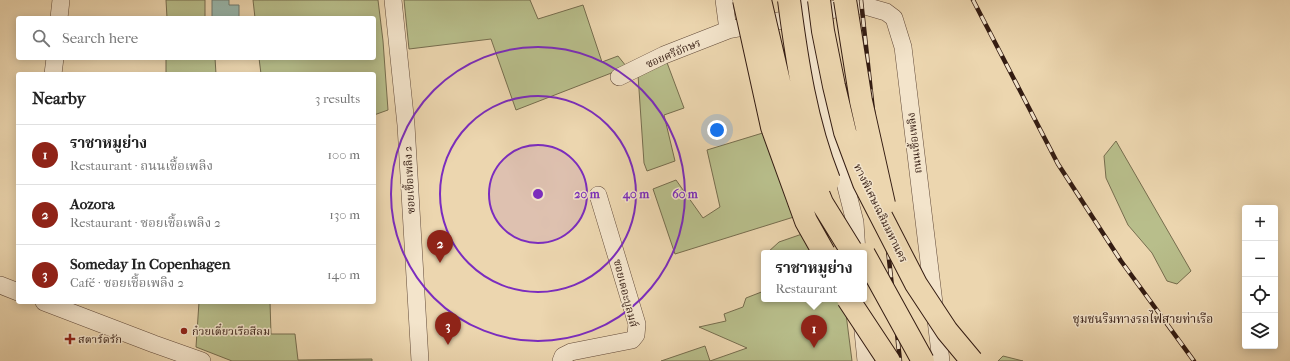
<!DOCTYPE html>
<html lang="en">
<head>
<meta charset="utf-8">
<style>
  body { margin:0; font-family:"IM FELL French Canon","Noto Serif Thai",serif; background:#f2f2f2; color:#222 }
  .controls { position:absolute; right:12px; bottom:12px; display:grid; overflow:hidden; border-radius:4px; box-shadow:0 2px 10px #0003 }
  .controls button { width:36px; height:36px; display:grid; place-items:center; padding:0; border:0; border-bottom:1px solid #e0e0e0; background:#fff; color:#222; font:20px sans-serif }
  .you { position:absolute; left:717px; top:130px; width:14px; height:14px; margin:-10px; border:3px solid #fff; border-radius:50%; background:#1a73e8; box-shadow:0 0 0 6px #1a73e833 }
  .badge { display:grid; place-items:center; width:26px; height:26px; border-radius:50%; background:#8f2418; color:#fff; font-size:13px; font-weight:700 }
  .pin { position:absolute; translate:-50% -33px; filter:drop-shadow(0 1px 2px #0008) }
  .pin::after { content:''; position:absolute; top:21px; width:14px; height:12px; background:inherit; clip-path:polygon(0 0,100% 0,50% 100%) }
  .popup { position:absolute; left:761px; top:250px; width:106px; height:52px; box-sizing:border-box; display:grid; place-content:center; border-radius:4px; background:#fff; filter:drop-shadow(0 1px 3px #0005); font-size:13px; white-space:nowrap; color:#767676 }
  .popup b { font-size:15px; color:#222 }
  .popup::after { content:''; position:absolute; left:50%; top:100%; margin-left:-8px; border:8px solid transparent; border-top-color:#fff }
  .list { margin:0; padding:0; list-style:none }
  h2 { display:flex; justify-content:space-between; align-items:center; height:52px; margin:0; padding:0 16px; font-size:17px }
  h2 small { font-size:13px; font-weight:400; color:#767676 }
  .list li { display:grid; grid-template-columns:26px 1fr auto; gap:12px; align-items:center; box-sizing:border-box; height:60px; padding:0 16px; border-top:1px solid #e0e0e0 }
  .list b { display:block; font-size:15px; white-space:nowrap }
  .list p { margin:0; font-size:13px; white-space:nowrap; color:#767676 }
  .list em { font-size:13px; font-style:normal; color:#767676 }
  .icon { flex:none; width:22px; height:22px; fill:none; stroke:currentColor; stroke-width:2; stroke-linecap:round; stroke-linejoin:round }
  .map { position:relative; flex:none; width:1290px; height:361px; overflow:hidden }
  .search { position:absolute; background:#fff; box-shadow:0 2px 10px #0003; left:16px; top:16px; width:360px; height:44px; display:flex; align-items:center; gap:10px; box-sizing:border-box; padding:0 14px; border-radius:4px; color:#767676; font-size:15px }
  .panel { position:absolute; background:#fff; box-shadow:0 2px 10px #0003; left:16px; top:72px; width:360px; height:232px; border-radius:4px }
  .map>svg:first-child { display:block }
  .green { fill:#b8be8b; stroke:#766d4e }
  .water { fill:#99b9af; stroke:#717a70 }
  .lines { fill:none; stroke-linecap:round; stroke-linejoin:round }
  .minor-casing { stroke:#624a39; stroke-width:18 }
  .minor { stroke:#f3e4cb; stroke-width:17 }
  .rail-casing { stroke:#341c12; stroke-width:4.5 }
  .rail { stroke:#f3e4cb; stroke-width:3; stroke-dasharray:9; stroke-linecap:butt }
  .highway-bridge-casing { stroke:#341c12; stroke-width:24; stroke-linecap:butt }
  .highway-bridge { stroke:#ecd6af; stroke-width:22 }
  .ring { fill:none; stroke:#7b2cbf; stroke-width:2 }
  .poi-dot { fill:#8f2418; stroke:#f3e4cb; stroke-width:1.5 }
  .labels { text-anchor:middle; stroke-width:3; stroke-linejoin:round; paint-order:stroke }
  .street-label { font-size:11px; fill:#341c12; stroke:#f3e4cb }
  .poi-label { font-size:11px; fill:#341c12; stroke:#f3e4cb; text-anchor:start }
  .neighbourhood-label { font-size:12px; fill:#341c12; stroke:#f3e4cb }
  .centre { fill:#7b2cbf; stroke:#f3e4cb; stroke-width:2 }
  .ring-label { font-size:12px; text-anchor:middle; font-weight:bold; fill:#7b2cbf; stroke:#f3e4cb; stroke-width:3; stroke-linejoin:round; paint-order:stroke }
</style>
</head>
<body>
<div class="map">
<svg width="1290" height="361" viewBox="0 0 1290 361">
  <rect width="100%" height="100%" fill="#ecd6af"/>
  <filter id="stains"><feTurbulence type="fractalNoise" baseFrequency=".005" numOctaves="4"/><feColorMatrix values="0 0 0 0 .2 0 0 0 0 .09 0 0 0 0 .02 0 0 0 .5 -.17"/></filter>
  <radialGradient id="worn" r=".72"><stop offset=".6" stop-color="#630" stop-opacity="0"/><stop offset="1" stop-color="#630" stop-opacity=".3"/></radialGradient>
  <path class="green" d="M 166,0 L 205,0 L 205,18 L 167,18 Z
    M 253,0 L 378,0 L 383,41 L 388,110 L 374,115 L 374,74 L 261,74 L 259,58 L 374,58 L 374,18 L 255,18 Z
    M 404,0 L 530,0 L 538,19 L 583,5 L 602,62 L 618,56 L 626,66 L 614,72 L 516,110 L 491,39 L 409,49 Z
    M 166,58 L 215,58 L 216,74 L 166,74 Z
    M 666,60 L 684,108 L 664,115 L 675,161 L 647,171 L 644,163 L 638,75 Z
    M 766,132 L 797,216 L 675,254 L 653,189 L 676,180 L 703,218 L 720,207 L 707,150 Z
    M 1116,141 L 1191,271 L 1177,284 L 1167,281 L 1152,253 L 1128,225 L 1106,178 L 1104,156 Z
    M 805,233 L 815,253 L 767,253 L 779,242 Z
    M 764,291 L 764,299 L 839,299 L 846,314 L 852,361 L 661,361 L 705,346 L 710,361 L 747,348 L 699,327 L 726,321 L 724,314 L 743,307 L 746,298 Z
    M 199,302 L 270,302 L 271,334 L 295,334 L 298,360 L 372,359 L 372,361 L 232,361 L 196,347 Z
    M 1003,356 L 1023,361 L 998,361 Z"/>
  <path class="water" d="M 212,0 L 229,0 L 229,5 L 239,5 L 239,17 L 212,18 Z"/>
  <g class="lines">
    <defs>
      <path id="minor" d="M 393,0 L 406,125 L 420,361
        M 724,0 L 728,30 L 805,16 L 844,7 L 862,5 L 886,12 L 894,18 L 903,47 L 941,361
        M 803,0 L 816,69 L 855,222 L 857,253
        M 59,18 L 61,0
        M 53,74 L 55,58
        M 619,77 L 664,55 L 728,30
        M 0,285 L 18,292
        M 44,302 L 154,344 L 202,361
        M 862,321 L 866,361
        M 561,361 L 563,356 L 571,352 L 632,340 L 636,335 L 637,324 L 598,195"/>
    </defs>
    <use href="#minor" class="minor-casing"/>
    <use href="#minor" class="minor"/>
    <defs>
      <path id="rail" d="M 861,0 L 900,361
        M 973,0 L 1058,164 L 1121,261 L 1194,361"/>
    </defs>
    <use href="#rail" class="rail-casing"/>
    <use href="#rail" class="rail"/>
    <defs>
      <path id="highway-bridge" d="M 744,0 L 772,127 L 806,221 L 824,253
        M 760,0 L 788,120 L 822,203 L 853,253
        M 789,0 C 797,61 806,122 829,180
        M 819,0 L 823,31 L 834,86 L 845,132 L 864,183 L 916,284 L 947,331 L 972,361
        M 845,0 L 861,101 L 884,204
        M 864,254 L 923,361
        M 848,299 L 889,361"/>
    </defs>
    <use href="#highway-bridge" class="highway-bridge-casing"/>
    <use href="#highway-bridge" class="highway-bridge"/>
  </g>
  <circle cx="538" cy="194" r="49" fill="#7b2cbf" fill-opacity=".12"/>
  <g class="ring">
    <circle cx="538" cy="194" r="49"/>
    <circle cx="538" cy="194" r="98"/>
    <circle cx="538" cy="194" r="147"/>
  </g>
  <g class="poi-dot">
    <circle cx="184" cy="331" r="4"/>
    <path d="M68 333h4v4h4v4h-4v4h-4v-4h-4v-4h4z"/>
  </g>
  <g class="labels">
    <g class="street-label">
      <text transform="translate(673 53) rotate(-23)" y="4">ซอยศรีอักษร</text>
      <text transform="translate(914 143) rotate(-97)" y="4">ถนนเชื้อเพลิง</text>
      <text transform="translate(409 180) rotate(-93)" y="4">ซอยเชื้อเพลิง 2</text>
      <text transform="translate(881 213) rotate(64)" y="4">ทางพิเศษเฉลิมมหานคร</text>
      <text transform="translate(626 293) rotate(76)" y="4">ซอยเดอะบูลมส์</text>
    </g>
    <g class="poi-label">
      <text x="192" y="335">ก๋วยเตี๋ยวเรือสีลม</text>
      <text x="78" y="343">สตาร์ดรัก</text>
    </g>
    <g class="neighbourhood-label">
      <text x="1143" y="323">ชุมชนริมทางรถไฟสายท่าเรือ</text>
    </g>
  </g>
  <circle cx="538" cy="194" r="6" class="centre"/>
  <g class="ring-label">
    <text x="587" y="198">20 m</text>
    <text x="636" y="198">40 m</text>
    <text x="685" y="198">60 m</text>
  </g>
  <rect width="100%" height="100%" filter="url(#stains)"/>
  <rect width="100%" height="100%" fill="url(#worn)"/>
</svg>
<div class="controls">
<button>+</button>
<button>−</button>
<button><svg class="icon" aria-label="locate" viewBox="0 0 24 24"><circle cx="12" cy="12" r="6"/><path d="M12 2v4M12 18v4M2 12h4M18 12h4"/></svg></button>
<button><svg class="icon" aria-label="layers" viewBox="0 0 24 24"><path d="M12 4l9 5-9 5-9-5zM3 14l9 5 9-5"/></svg></button>
</div>
<div class="you"></div>
<div class="pin badge" style="left:814px;top:348px">1</div>
<div class="popup"><b>ราชาหมูย่าง</b>Restaurant</div>
<div class="pin badge" style="left:440px;top:263px">2</div>
<div class="pin badge" style="left:448px;top:345px">3</div>
<div class="search"><svg class="icon" aria-label="search" viewBox="0 0 24 24"><circle cx="10" cy="10" r="6"/><path d="M15 15l6 6"/></svg>Search here</div>
<section class="panel">
<h2>Nearby<small>3 results</small></h2>
<ul class="list">
<li><span class="badge">1</span><div><b>ราชาหมูย่าง</b><p>Restaurant · ถนนเชื้อเพลิง</p></div><em>100 m</em></li>
<li><span class="badge">2</span><div><b>Aozora</b><p>Restaurant · ซอยเชื้อเพลิง 2</p></div><em>130 m</em></li>
<li><span class="badge">3</span><div><b>Someday In Copenhagen</b><p>Café · ซอยเชื้อเพลิง 2</p></div><em>140 m</em></li>
</ul>
</section>
</div>
</body>
</html>
